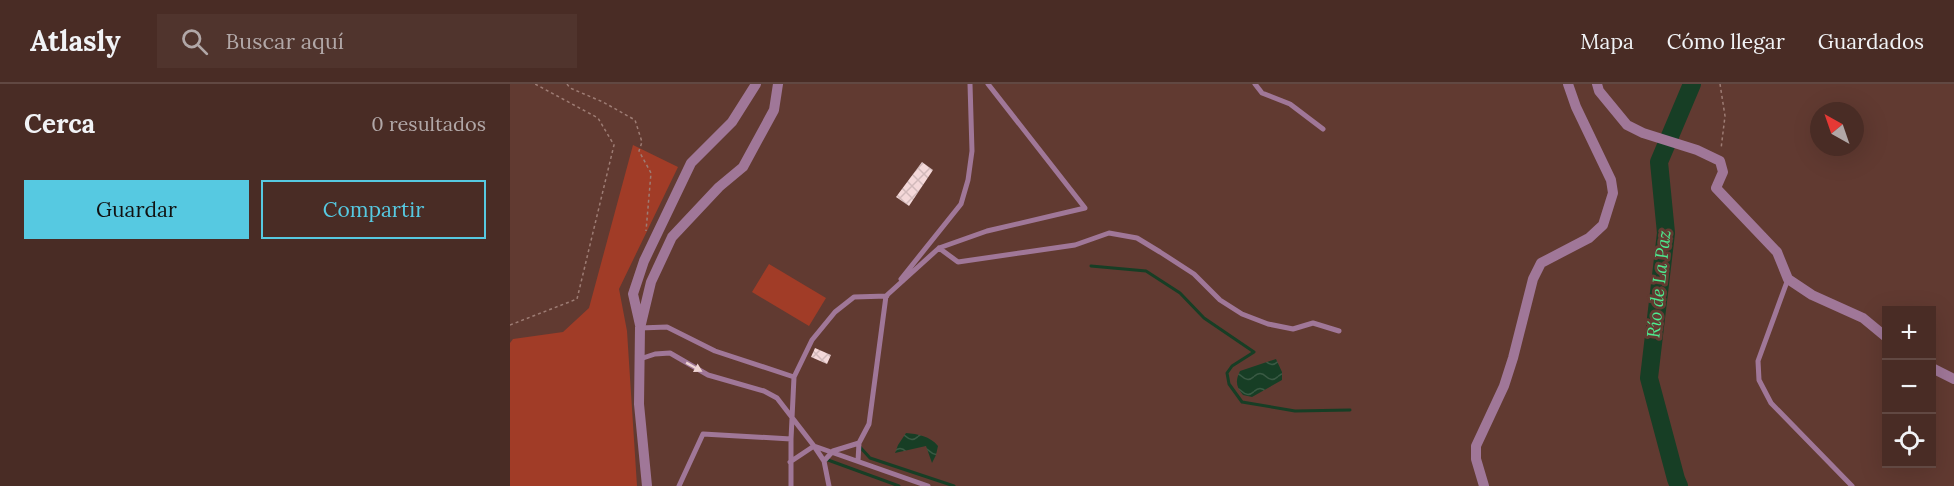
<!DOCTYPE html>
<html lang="es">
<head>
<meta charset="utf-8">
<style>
  body { margin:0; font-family:Lora,serif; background:#50342d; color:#f1f3f6 }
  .controls { position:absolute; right:18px; bottom:18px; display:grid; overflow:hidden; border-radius:0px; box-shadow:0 6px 24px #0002 }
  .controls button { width:54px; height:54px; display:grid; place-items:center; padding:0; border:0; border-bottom:2px solid #614842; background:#492c25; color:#f1f3f6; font:30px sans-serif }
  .compass { position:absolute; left:1300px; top:18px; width:54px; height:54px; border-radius:50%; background:#492c25; box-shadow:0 6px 24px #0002; rotate:320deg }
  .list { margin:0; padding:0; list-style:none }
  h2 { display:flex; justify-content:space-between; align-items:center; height:78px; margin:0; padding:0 24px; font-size:26px }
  h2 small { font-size:20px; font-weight:400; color:#b1a7a7 }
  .actions { display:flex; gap:12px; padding:18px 24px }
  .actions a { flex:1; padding:14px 0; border:2px solid #56c9e1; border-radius:0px; text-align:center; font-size:21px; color:#56c9e1 }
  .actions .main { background:#56c9e1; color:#111 }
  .icon { flex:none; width:33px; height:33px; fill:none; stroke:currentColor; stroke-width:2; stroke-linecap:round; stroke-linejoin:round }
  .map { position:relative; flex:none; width:1444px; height:402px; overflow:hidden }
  header { display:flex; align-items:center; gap:36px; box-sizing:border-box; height:84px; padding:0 30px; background:#492c25; border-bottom:2px solid #614842 }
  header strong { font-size:28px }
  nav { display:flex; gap:33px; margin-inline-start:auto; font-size:21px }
  .search { width:420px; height:54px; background:#50342d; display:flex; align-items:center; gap:15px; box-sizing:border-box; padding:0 21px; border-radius:0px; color:#b1a7a7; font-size:22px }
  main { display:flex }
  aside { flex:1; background:#492c25 }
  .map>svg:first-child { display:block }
  .green { fill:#a13c27 }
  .water { fill:url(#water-waves) }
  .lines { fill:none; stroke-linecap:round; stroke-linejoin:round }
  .stream { stroke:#173e25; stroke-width:3 }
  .river { stroke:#173e25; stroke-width:18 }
  .building { fill:url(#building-cross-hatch) }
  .path { stroke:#9d7c74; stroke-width:1.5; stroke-dasharray:3 3; stroke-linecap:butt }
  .service { stroke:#a07798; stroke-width:5 }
  .minor { stroke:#a07798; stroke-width:10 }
  .oneway { fill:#efd4d4 }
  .labels { text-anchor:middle; stroke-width:6; stroke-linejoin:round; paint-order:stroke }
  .water-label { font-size:18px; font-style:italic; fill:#4deb8f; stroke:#613a31 }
</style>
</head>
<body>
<header>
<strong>Atlasly</strong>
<div class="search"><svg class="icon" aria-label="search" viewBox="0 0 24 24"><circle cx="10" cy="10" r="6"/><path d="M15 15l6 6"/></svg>Buscar aquí</div>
<nav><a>Mapa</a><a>Cómo llegar</a><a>Guardados</a></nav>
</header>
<main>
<aside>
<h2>Cerca<small>0 resultados</small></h2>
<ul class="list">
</ul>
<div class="actions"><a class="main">Guardar</a><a>Compartir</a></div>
</aside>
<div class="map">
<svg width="1444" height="402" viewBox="0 0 1444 402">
  <defs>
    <pattern id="water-waves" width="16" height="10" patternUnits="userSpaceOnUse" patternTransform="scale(1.5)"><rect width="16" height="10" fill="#173e25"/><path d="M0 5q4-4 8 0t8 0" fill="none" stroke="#3a5a44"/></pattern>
    <pattern id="building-cross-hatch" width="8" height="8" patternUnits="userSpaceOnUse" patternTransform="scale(1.5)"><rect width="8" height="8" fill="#f4d8d9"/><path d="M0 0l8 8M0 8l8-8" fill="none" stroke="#d2babb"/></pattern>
  </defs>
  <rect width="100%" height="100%" fill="#613a31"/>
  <path class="green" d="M 123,61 L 168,83 L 109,205 L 117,247 L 127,402 L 0,402 L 0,259 L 3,255 L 53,248 L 79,224 Z
    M 259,180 L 316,214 L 299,242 L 242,208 Z"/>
  <path class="water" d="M 766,275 L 772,288 L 772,296 L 742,313 L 733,311 C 726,303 725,297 730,287 Z
    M 396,349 C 408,350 420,352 428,362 L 426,371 L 422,379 L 416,362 L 385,369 L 388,361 Z"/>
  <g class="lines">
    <path class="stream" d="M 581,182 L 636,187 L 670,209 L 694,234 L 744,268 L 722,282 L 717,289 L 719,300 L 732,318 L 785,327 L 840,326
      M 350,363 L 360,374 L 444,402
      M 318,376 L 389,402"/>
    <path class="river" d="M 1169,402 L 1166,395 L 1139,294 L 1156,149 L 1149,78 L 1182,0"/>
  </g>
  <path class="building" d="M 412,78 L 423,86 L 399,122 L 386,113 Z
    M 305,264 L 321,271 L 317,280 L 301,273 Z"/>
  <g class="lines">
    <path class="path" d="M 57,0 L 60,4 L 93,18 L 125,36 L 132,58 L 129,67 L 141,89 L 136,147
      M 1210,0 L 1215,32 L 1211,65
      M 0,241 L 67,215 L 104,61 L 88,34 L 25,0"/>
    <path class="service" d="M 745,0 L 752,9 L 780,20 L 813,45
      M 429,164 L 448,178 L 565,161 L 599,149 L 627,154 L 650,168 L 684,190 L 710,216 L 732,230 L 758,240 L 783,245 L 803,239 L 829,247
      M 391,195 L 451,120 L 458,96 L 462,67 L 460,0
      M 1278,195 L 1248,277 L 1249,296 L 1261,319 L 1342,402
      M 130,244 L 157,243 L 205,267 L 284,293
      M 130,275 L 145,270 L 160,269 L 198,291 L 254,307 L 267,314 L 304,362 L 418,402
      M 314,377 L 323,367 L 349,359
      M 348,377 L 349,359 L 359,340 L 376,212 L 429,164 L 477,147 L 575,124 L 478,0
      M 280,378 L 304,362 L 314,377 L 319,402
      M 169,402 L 193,350 L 281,355
      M 281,402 L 281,355 L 284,293 L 302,256 L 325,228 L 344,213 L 377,212"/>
    <path class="minor" d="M 1087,0 L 1089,7 L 1117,41 L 1133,49 L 1187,66 L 1210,77 L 1213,88 L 1206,104 L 1267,168 L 1278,195 L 1302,211 L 1353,234 L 1376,253
      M 130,241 L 123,210 L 134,177 L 181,79 L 222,38 L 246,0
      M 1422,284 L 1444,295
      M 137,402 L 129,320 L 130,244 L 141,198 L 162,153 L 209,103 L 233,83 L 264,26 L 268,0
      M 974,402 L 966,375 L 966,362 L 994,302 L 1003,274 L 1023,195 L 1031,179 L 1079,154 L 1093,141 L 1103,109 L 1101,96 L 1066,23 L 1058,0"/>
  </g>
  <defs><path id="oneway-solid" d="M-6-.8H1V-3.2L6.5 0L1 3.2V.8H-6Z" transform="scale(1.5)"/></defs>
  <use class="oneway" href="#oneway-solid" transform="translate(184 283) rotate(29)"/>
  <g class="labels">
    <g class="water-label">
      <text transform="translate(1149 200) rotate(-84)" y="6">Río de La Paz</text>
    </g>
  </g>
</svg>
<div class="controls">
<button>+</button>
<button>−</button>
<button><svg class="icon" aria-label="locate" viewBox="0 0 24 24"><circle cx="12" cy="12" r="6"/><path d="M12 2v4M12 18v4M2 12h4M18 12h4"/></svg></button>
</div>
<svg class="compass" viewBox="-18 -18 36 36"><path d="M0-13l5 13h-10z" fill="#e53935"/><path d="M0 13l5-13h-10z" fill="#b1a7a7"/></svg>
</div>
</main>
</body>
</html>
